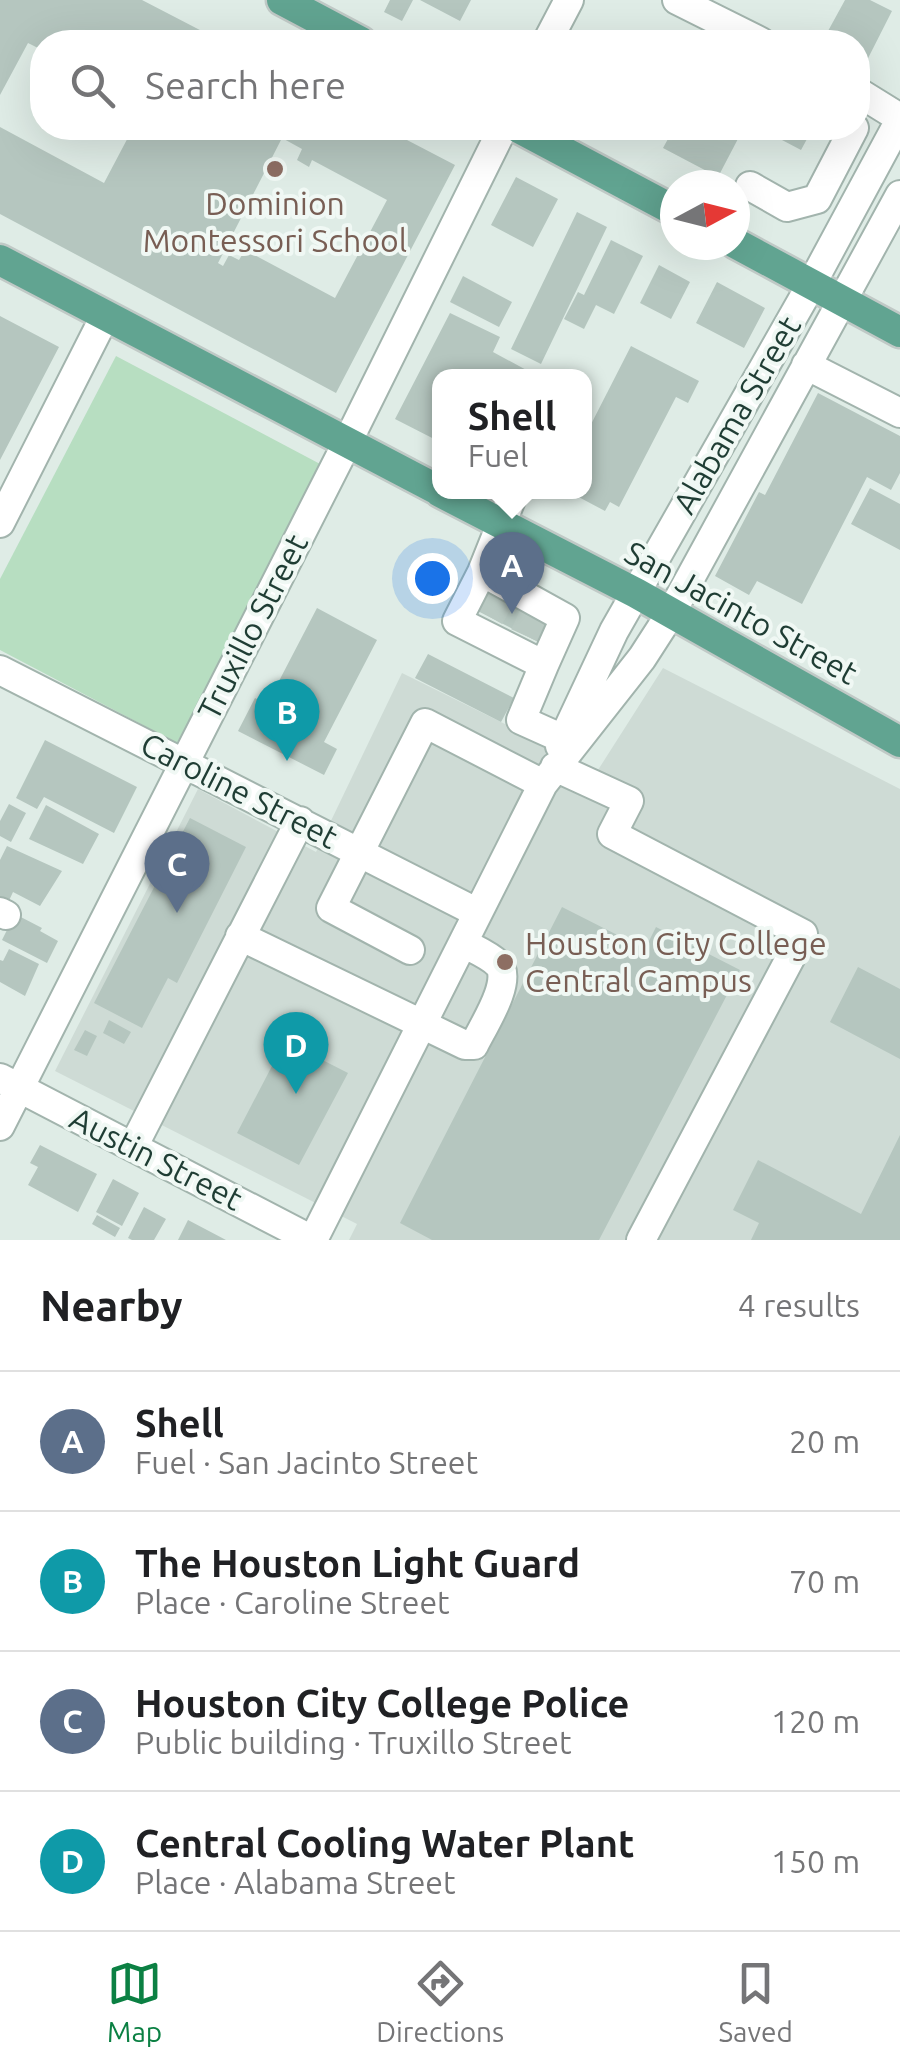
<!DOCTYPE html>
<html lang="en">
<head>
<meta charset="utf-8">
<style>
  body { margin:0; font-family:Ubuntu,sans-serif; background:#f2f2f2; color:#202124 }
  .compass { position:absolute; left:660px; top:170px; width:90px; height:90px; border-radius:50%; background:#fff; box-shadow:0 10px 40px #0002; rotate:83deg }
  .you { position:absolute; left:432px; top:578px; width:35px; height:35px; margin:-25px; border:8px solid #fff; border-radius:50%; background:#1a73e8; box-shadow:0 0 0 15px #1a73e833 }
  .badge { display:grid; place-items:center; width:65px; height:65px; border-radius:50%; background:#0b8043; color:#fff; font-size:32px; font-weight:700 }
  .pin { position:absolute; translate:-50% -82px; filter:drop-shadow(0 2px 5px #0008) }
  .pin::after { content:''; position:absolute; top:52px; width:35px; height:30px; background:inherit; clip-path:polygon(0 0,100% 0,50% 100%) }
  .popup { position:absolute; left:432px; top:369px; width:160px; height:130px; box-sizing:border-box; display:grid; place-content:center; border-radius:20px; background:#fff; filter:drop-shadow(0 2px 8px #0005); font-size:32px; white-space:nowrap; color:#757577 }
  .popup b { font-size:38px; color:#202124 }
  .popup::after { content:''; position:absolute; left:50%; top:100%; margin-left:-20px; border:20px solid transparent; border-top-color:#fff }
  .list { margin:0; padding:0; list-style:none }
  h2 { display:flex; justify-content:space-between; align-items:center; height:130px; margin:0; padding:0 40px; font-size:42px }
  h2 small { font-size:32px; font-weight:400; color:#757577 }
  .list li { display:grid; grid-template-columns:65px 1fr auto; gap:30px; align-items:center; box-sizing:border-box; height:140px; padding:0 40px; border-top:2px solid #e0e0e0 }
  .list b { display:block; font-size:38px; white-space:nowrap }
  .list p { margin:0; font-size:32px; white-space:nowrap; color:#757577 }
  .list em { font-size:32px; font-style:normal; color:#757577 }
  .icon { flex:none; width:55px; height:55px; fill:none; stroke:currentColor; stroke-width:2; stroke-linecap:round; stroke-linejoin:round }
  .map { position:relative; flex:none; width:900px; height:1240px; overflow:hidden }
  .search { position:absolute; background:#fff; box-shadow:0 10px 40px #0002; left:30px; right:30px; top:30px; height:110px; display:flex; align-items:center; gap:25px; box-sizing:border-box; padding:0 35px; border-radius:40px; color:#757577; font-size:38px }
  .sheet { height:690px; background:#fff }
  nav { display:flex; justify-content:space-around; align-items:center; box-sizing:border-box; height:140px; border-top:2px solid #e0e0e0; background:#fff; font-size:28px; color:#757577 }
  nav a { display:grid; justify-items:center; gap:5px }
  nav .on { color:#0b8043 }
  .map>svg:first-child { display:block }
  .built { fill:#cedbd5 }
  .green { fill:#b7dec1 }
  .building { fill:#b5c6bf; fill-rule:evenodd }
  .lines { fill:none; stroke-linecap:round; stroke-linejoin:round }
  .minor-tunnel { stroke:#b9c9c2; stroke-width:28; stroke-dasharray:28 14; stroke-linecap:butt }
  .minor-casing { stroke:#a2b4ad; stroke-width:32 }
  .major-casing { stroke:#c0c9c6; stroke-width:35 }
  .minor { stroke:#fff; stroke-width:28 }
  .major { stroke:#61a491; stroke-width:30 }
  .education-dot { fill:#8d6e63; stroke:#f0f8f4; stroke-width:4 }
  .labels { text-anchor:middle; stroke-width:8; stroke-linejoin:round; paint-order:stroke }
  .education-label { font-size:32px; fill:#785e54; stroke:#f0f8f4 }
  .street-label { font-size:32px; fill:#1f3d34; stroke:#f0f8f4 }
</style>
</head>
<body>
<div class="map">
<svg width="900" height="1240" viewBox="0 0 900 1240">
  <rect width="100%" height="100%" fill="#dfece6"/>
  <path class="built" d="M 663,668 L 900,789 L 900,1240 L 349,1240 L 357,1224 L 55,1071 L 198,789 L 316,852 L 402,673 L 598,770 Z"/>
  <path class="green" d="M 116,356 L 322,465 L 177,743 L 0,650 L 0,579 Z"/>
  <path class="building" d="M 0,0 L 142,0 L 223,42 L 42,42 L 42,50 L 28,43 L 0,95 Z
    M 390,0 L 413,0 L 402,21 L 384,12 Z
    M 420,0 L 471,0 L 460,21 Z
    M 845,0 L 870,0 L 892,11 L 858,78 L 858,42 L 822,42 Z
    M 0,127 L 104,183 L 133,128 L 384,128 L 455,165 L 336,393 L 0,214 ZM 282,138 L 302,149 L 297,160 L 309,167 L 312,160 L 387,200 L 335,298 L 245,250 L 239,260 L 229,255 L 223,266 L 218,263 Z
    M 674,128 L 725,128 L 740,135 L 718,177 L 663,148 Z
    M 759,128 L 813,128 L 801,150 Z
    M 516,177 L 558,199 L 533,247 L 491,225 Z
    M 577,212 L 607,227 L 541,364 L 511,349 Z
    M 611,240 L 643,256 L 614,314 L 596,305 L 584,329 L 564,319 L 578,292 L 584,295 Z
    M 659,265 L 690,282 L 671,319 L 640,303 Z
    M 463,276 L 512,302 L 499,327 L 450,302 Z
    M 717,282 L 765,308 L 744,348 L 696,323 Z
    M 450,313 L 500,337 L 493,352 L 530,372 L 527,376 L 440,376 L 440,442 L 395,419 Z
    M 0,316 L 59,347 L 0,460 Z
    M 631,346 L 699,381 L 688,403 L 676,397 L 619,507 L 610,502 L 605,511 L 573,494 L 584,492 L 584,438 Z
    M 818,393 L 900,436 L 900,473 L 891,490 L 867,477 L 802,604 L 757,581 L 749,595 L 715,576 L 759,492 L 765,495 Z
    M 870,488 L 900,504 L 900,550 L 851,524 Z
    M 484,585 L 556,622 L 544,645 L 472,608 Z
    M 317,608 L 377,640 L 324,742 L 337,749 L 324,775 L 238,731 L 255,698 L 267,704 Z
    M 428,654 L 514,698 L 501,722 L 415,678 Z
    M 45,740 L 137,787 L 114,833 L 44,797 L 37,809 L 16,798 Z
    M 9,804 L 26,813 L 11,842 L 0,836 L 0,821 Z
    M 46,805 L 99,834 L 83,864 L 29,839 Z
    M 190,818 L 246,847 L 177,983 L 168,978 L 142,1028 L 94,1003 Z
    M 7,846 L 62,871 L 40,906 L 13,892 L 7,905 L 0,901 L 0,860 Z
    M 562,907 L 645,949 L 656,927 L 740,970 L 599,1240 L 432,1240 L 400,1223 Z
    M 15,914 L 42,928 L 40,931 L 58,941 L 47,963 L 2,940 Z
    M 9,949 L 39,964 L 25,996 L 0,982 L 0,960 L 3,961 Z
    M 858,967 L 900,989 L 900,1059 L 830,1022 Z
    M 109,1020 L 131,1032 L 124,1044 L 103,1033 Z
    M 85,1030 L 97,1036 L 87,1056 L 74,1050 Z
    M 285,1041 L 348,1073 L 299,1165 L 237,1133 Z
    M 900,1135 L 900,1240 L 751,1240 L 759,1223 L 733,1210 L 758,1160 L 861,1214 Z
    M 40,1145 L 97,1174 L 78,1212 L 28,1185 L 38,1167 L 30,1163 Z
    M 113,1179 L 139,1193 L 122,1226 L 96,1212 Z
    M 144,1207 L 166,1219 L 154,1240 L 132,1240 L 128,1238 Z
    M 97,1215 L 120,1228 L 115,1237 L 92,1224 Z
    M 188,1220 L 226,1240 L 178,1240 Z"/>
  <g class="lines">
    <path class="minor-tunnel" d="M 490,617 L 503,594
      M 524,635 L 535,611"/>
    <defs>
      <path id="minor" d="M 677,0 L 761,42
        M 547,42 L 569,0
        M 858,92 L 900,118
        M 750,186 L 787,207 L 817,199 L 854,128
        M 806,365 L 900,413
        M 514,492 L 482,572 L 457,621 L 544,665 L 521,720 L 561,738
        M 0,523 L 105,316
        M 482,572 L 565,618 L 544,665
        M 0,670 L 478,913
        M 560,746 L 614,631 L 811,285 L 900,120
        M 555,767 L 629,801 L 612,834 L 803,934 L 641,1240
        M 0,912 L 6,915
        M 240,936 L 465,1045 L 474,1045 C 482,1028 514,980 498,964 C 489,955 474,949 463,943
        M 410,950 L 331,908 L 425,723 L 543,784
        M 0,1078 L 312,1240
        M 0,1126 L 347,443 L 503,128
        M 133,1147 L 300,821
        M 313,1240 L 543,784 L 642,658 L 671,613 L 900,195"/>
      <path id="major" d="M 282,0 L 361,42
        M 519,128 L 675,211
        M 735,243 L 900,332
        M 0,260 L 440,491
        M 440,492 L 636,593 L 900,742"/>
    </defs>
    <use href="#minor" class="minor-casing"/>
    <use href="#major" class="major-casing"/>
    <use href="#minor" class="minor"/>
    <use href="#major" class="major"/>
  </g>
  <g class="education-dot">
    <circle cx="275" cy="169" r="10"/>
    <circle cx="505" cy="962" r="10"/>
  </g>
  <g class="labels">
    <g class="education-label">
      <text x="275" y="215">Dominion<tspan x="275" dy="37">Montessori School</tspan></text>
      <text x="525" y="955" text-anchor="start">Houston City College<tspan x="525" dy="37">Central Campus</tspan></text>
    </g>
    <g class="street-label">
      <text transform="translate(737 415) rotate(-60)" y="11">Alabama Street</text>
      <text transform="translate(741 613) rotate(29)" y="11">San Jacinto Street</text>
      <text transform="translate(253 627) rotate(-63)" y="11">Truxillo Street</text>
      <text transform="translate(239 791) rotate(27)" y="11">Caroline Street</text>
      <text transform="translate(156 1159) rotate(27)" y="11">Austin Street</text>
    </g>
  </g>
</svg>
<svg class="compass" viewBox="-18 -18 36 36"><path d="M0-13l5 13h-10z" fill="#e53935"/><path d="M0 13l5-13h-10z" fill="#757577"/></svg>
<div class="you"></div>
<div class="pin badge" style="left:512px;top:614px;background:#5c6f8a">A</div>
<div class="popup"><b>Shell</b>Fuel</div>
<div class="pin badge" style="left:287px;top:761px;background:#0f9aa8">B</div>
<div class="pin badge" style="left:177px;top:913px;background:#5c6f8a">C</div>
<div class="pin badge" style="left:296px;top:1094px;background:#0f9aa8">D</div>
<div class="search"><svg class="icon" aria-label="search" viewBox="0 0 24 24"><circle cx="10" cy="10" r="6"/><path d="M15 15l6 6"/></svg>Search here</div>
</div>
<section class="sheet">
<h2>Nearby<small>4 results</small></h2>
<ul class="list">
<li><span class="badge" style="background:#5c6f8a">A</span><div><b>Shell</b><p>Fuel · San Jacinto Street</p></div><em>20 m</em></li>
<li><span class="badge" style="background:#0f9aa8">B</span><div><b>The Houston Light Guard</b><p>Place · Caroline Street</p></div><em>70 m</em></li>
<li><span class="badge" style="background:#5c6f8a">C</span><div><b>Houston City College Police</b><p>Public building · Truxillo Street</p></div><em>120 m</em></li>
<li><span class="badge" style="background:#0f9aa8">D</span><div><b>Central Cooling Water Plant</b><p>Place · Alabama Street</p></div><em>150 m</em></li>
</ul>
</section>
<nav>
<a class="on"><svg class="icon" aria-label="map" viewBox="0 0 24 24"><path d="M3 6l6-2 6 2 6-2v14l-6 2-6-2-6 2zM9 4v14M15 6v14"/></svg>Map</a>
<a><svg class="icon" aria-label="directions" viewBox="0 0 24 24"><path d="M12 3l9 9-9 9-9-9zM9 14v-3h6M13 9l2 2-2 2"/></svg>Directions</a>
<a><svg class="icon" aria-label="saved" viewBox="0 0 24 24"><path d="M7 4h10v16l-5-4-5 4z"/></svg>Saved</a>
</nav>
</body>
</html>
